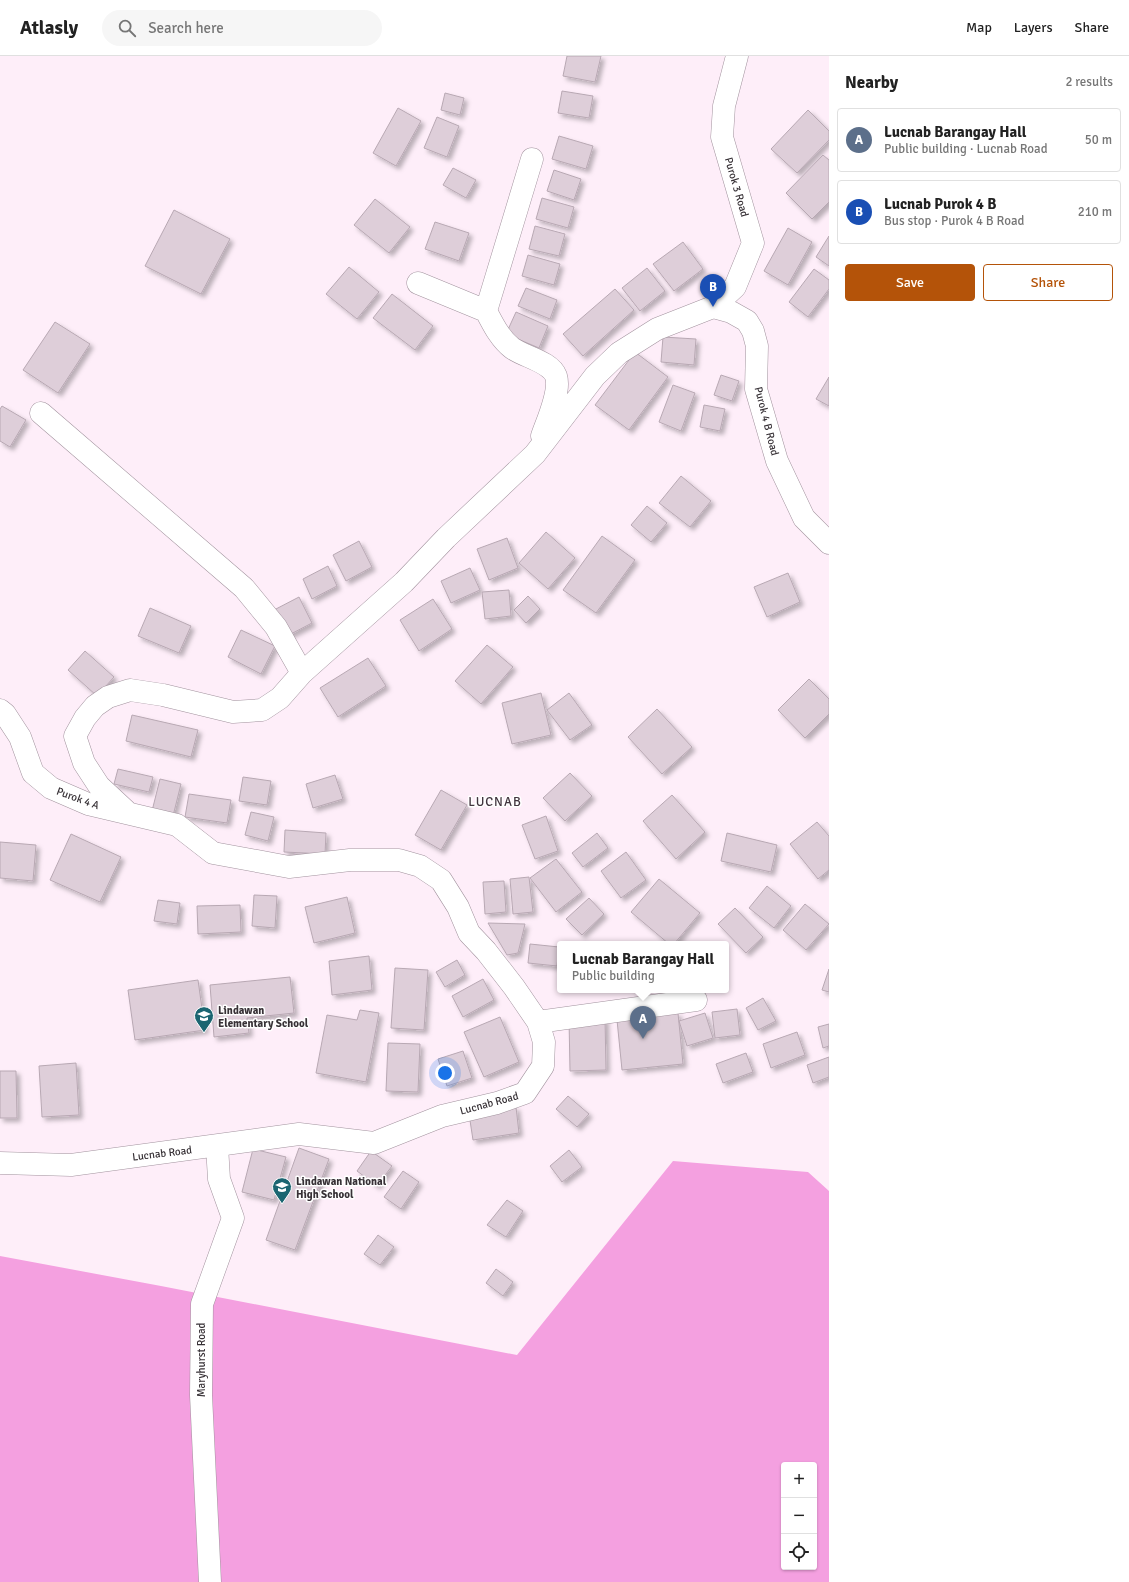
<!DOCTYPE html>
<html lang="en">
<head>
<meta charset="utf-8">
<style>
  body { margin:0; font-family:Signika,sans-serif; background:#f6f6f6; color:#222 }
  .controls { position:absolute; right:12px; bottom:12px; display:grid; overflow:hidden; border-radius:4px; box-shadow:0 1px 3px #0004 }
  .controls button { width:36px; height:36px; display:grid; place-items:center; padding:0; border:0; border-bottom:1px solid #e0e0e0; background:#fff; color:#222; font:20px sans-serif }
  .you { position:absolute; left:445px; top:1017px; width:14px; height:14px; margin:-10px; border:3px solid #fff; border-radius:50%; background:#1a73e8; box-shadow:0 0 0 6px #1a73e833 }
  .badge { display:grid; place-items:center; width:26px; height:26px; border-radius:50%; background:#b45309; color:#fff; font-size:13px; font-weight:700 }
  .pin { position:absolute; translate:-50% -33px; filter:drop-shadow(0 1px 2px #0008) }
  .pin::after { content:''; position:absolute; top:21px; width:14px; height:12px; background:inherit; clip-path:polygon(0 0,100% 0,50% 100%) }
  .popup { position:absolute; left:557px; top:885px; width:172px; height:52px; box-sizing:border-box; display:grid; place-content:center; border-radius:4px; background:#fff; filter:drop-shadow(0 1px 3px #0005); font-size:13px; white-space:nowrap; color:#767676 }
  .popup b { font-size:15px; color:#222 }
  .popup::after { content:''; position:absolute; left:50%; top:100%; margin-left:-8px; border:8px solid transparent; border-top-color:#fff }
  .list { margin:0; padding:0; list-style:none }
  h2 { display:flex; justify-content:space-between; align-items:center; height:52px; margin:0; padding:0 16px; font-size:17px }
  h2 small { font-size:13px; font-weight:400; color:#767676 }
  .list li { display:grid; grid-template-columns:26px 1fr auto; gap:12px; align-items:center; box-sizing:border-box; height:64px; margin:0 8px 8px; padding:0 8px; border:1px solid #e0e0e0; border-radius:4px }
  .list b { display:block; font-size:15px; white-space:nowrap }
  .list p { margin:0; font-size:13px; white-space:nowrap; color:#767676 }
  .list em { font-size:13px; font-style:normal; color:#767676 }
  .actions { display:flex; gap:8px; padding:12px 16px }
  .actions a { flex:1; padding:9px 0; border:1px solid #b45309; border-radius:4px; text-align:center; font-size:14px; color:#b45309 }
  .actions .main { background:#b45309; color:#fff }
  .icon { flex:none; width:22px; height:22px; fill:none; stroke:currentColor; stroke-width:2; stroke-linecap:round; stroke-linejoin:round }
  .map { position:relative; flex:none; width:829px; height:1526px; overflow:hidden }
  header { display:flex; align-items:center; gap:24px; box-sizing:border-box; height:56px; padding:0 20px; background:#fff; border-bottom:1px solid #e0e0e0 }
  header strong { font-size:19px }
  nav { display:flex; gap:22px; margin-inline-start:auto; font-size:14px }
  .search { width:280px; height:36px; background:#f6f6f6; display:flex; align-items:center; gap:10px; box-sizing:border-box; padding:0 14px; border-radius:22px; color:#767676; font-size:15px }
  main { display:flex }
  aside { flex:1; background:#fff }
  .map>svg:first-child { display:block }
  .forest { fill:#f4a0e0; fill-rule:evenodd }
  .building { fill:#deced9; stroke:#b8a8b3; filter:url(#shadow) }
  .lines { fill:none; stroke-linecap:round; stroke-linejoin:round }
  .minor-casing { stroke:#a2939e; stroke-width:23 }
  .minor { stroke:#fff; stroke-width:22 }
  .labels { text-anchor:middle; stroke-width:3; stroke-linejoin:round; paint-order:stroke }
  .street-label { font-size:11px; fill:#373136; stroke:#fff }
  .poi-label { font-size:11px; font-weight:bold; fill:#373136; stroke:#fff; text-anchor:start }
  .quarter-label { font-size:13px; letter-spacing:1px; fill:#42353f; stroke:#fff }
</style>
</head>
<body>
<header>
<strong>Atlasly</strong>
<div class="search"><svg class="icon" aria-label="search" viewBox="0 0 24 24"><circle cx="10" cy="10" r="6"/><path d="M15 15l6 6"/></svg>Search here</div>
<nav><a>Map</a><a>Layers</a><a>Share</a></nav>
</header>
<main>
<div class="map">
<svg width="829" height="1526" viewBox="0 0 829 1526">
  <defs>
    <filter id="shadow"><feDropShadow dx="3.5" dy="3.5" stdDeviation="2" flood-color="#0004"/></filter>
  </defs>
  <rect width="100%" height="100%" fill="#feeef9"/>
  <path class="forest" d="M 673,1105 L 808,1116 L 829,1135 L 829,1526 L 0,1526 L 0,1200 L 161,1230 L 517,1299 ZM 784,1409 L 814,1409 L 814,1511 L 784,1511 Z"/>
  <path class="building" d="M 567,0 L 601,0 L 595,26 L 563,20 Z
    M 562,35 L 593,40 L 589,62 L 558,57 Z
    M 445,37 L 464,42 L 460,59 L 441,54 Z
    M 398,52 L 421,65 L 396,110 L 373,97 Z
    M 808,54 L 829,75 L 829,84 L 797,117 L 771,93 Z
    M 437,61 L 459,70 L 447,101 L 424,92 Z
    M 559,80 L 593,90 L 586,113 L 552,103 Z
    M 823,99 L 829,104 L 829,146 L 812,163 L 786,137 Z
    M 453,112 L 476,124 L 466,142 L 443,129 Z
    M 554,114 L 581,123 L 574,144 L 547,135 Z
    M 542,142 L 574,151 L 568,172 L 536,163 Z
    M 375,143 L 410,171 L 389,197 L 354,169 Z
    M 174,154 L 230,183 L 201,238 L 145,210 Z
    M 435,166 L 469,177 L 459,205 L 425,193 Z
    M 535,170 L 565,178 L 559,200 L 529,193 Z
    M 788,172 L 812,186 L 788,229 L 764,215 Z
    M 829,180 L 829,210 L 816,201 Z
    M 683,186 L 703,213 L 674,235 L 653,208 Z
    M 528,199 L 560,208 L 554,229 L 522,220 Z
    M 349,211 L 379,236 L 357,263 L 326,238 Z
    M 647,212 L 665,235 L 640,255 L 622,232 Z
    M 814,213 L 829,224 L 829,233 L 808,261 L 789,246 Z
    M 526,232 L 557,244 L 550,263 L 518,250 Z
    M 615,233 L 634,254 L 583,300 L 563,278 Z
    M 392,238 L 433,270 L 415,294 L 373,262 Z
    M 516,256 L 548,270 L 539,292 L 506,278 Z
    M 55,266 L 90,288 L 58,337 L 23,314 Z
    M 663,281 L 696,283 L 694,309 L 661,306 Z
    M 635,296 L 668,321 L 629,374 L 595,349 Z
    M 721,319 L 739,325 L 732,345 L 714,339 Z
    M 829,321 L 829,350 L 816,343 Z
    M 673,329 L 695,337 L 681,375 L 659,366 Z
    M 704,349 L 725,353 L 720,375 L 700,371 Z
    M 2,350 L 26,364 L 10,391 L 0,385 L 0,353 Z
    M 681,420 L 711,445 L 690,471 L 659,447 Z
    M 647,450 L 667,467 L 651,486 L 631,469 Z
    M 546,476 L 575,502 L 548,533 L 519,507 Z
    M 602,480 L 635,504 L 596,557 L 563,534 Z
    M 507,482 L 518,512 L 489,524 L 477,493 Z
    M 359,485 L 372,511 L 346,525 L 333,499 Z
    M 328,510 L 337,530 L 312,543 L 303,523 Z
    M 470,512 L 480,534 L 451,547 L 441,525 Z
    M 788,517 L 800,546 L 767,561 L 754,531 Z
    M 509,534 L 511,560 L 485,563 L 482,536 Z
    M 528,540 L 540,553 L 526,567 L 514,554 Z
    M 299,541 L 312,567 L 287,580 L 274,554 Z
    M 433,543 L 452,573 L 419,595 L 400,564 Z
    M 150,552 L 191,570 L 179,597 L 138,580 Z
    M 241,574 L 275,590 L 261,618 L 228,601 Z
    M 487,589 L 513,611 L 481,648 L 455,625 Z
    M 85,595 L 114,621 L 97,640 L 68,614 Z
    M 368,602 L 386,630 L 338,661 L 320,632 Z
    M 809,623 L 829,643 L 829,658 L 805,682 L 778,654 Z
    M 541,637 L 551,679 L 512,688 L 502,647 Z
    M 569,637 L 592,669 L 570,684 L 547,654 Z
    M 657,653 L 692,691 L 662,718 L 628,681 Z
    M 132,659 L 198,674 L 191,701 L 126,685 Z
    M 118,713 L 153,721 L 149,736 L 114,728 Z
    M 570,717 L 592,740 L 565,765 L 543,742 Z
    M 335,719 L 343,743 L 313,752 L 306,728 Z
    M 243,721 L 271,725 L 267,749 L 239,745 Z
    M 160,723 L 181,728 L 173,760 L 152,755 Z
    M 441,734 L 467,749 L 441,794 L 415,779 Z
    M 189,738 L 231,744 L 227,767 L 185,761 Z
    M 672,739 L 705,776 L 676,803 L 643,765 Z
    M 251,756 L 274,761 L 268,785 L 245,779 Z
    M 546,760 L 558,795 L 535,803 L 522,769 Z
    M 817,766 L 829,780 L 829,814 L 818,823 L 790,788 Z
    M 285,774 L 326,777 L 325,798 L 284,796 Z
    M 597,777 L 608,792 L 583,811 L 572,797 Z
    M 727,777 L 777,789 L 771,816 L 721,805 Z
    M 71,778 L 121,801 L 100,846 L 50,824 Z
    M 0,786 L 36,789 L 33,825 L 0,822 Z
    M 626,796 L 646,824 L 621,842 L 601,815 Z
    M 556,803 L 582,836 L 556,856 L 530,822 Z
    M 529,821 L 533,856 L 513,858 L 510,823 Z
    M 659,823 L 700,857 L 674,888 L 669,888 L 631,856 Z
    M 504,825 L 506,856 L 485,858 L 483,826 Z
    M 767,830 L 791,850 L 774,872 L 749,852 Z
    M 254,839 L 277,840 L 275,872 L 252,870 Z
    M 347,841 L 355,877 L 314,887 L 305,851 Z
    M 589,842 L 604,858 L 582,879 L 566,863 Z
    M 158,844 L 180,847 L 177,868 L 154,865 Z
    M 805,848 L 829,868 L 806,894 L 783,874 Z
    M 240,849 L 241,876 L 198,878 L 197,850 Z
    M 735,852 L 763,881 L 746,897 L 718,868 Z
    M 488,867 L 525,868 L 518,897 L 507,899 Z
    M 530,888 L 559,891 L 557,910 L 528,907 Z
    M 369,900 L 372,934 L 332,939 L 329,905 Z
    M 457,904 L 465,919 L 445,931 L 436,916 Z
    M 395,912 L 428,914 L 424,974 L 391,972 Z
    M 829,913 L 829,936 L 822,934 Z
    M 290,921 L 294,957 L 247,962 L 249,977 L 214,981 L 210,929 Z
    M 483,923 L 494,944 L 463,961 L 452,940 Z
    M 198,924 L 205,974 L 135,984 L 128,934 Z
    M 763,942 L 776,965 L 758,974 L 746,952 Z
    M 737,953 L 740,979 L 715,982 L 712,956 Z
    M 360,954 L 379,957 L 366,1026 L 316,1017 L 327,959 L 357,964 Z
    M 678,957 L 683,1008 L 622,1014 L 617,964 Z
    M 705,957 L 713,982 L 687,990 L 679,965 Z
    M 500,961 L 519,1006 L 484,1021 L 464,976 Z
    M 605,962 L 606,1014 L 570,1015 L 569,963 Z
    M 829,968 L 829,990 L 823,992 L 818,971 Z
    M 797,976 L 805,999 L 771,1012 L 763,988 Z
    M 388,987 L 420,988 L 418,1036 L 386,1035 Z
    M 463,995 L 472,1022 L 447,1030 L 438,1003 Z
    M 746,997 L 753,1016 L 723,1027 L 716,1008 Z
    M 829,1001 L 829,1021 L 813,1027 L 807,1009 Z
    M 76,1007 L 79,1059 L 42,1061 L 39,1010 Z
    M 0,1015 L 16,1015 L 17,1062 L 0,1062 Z
    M 568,1040 L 589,1058 L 577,1071 L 556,1053 Z
    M 516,1051 L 519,1077 L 473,1084 L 469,1058 Z
    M 299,1092 L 329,1103 L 295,1194 L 266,1184 Z
    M 253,1093 L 286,1101 L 274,1144 L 242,1136 Z
    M 569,1094 L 582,1111 L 562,1126 L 550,1110 Z
    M 371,1095 L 392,1110 L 377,1130 L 357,1115 Z
    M 403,1115 L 419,1126 L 401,1153 L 384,1141 Z
    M 507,1144 L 523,1155 L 506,1181 L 487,1169 Z
    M 378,1179 L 394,1191 L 380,1209 L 364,1198 Z
    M 496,1213 L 513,1226 L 503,1240 L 486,1227 Z"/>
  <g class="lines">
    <defs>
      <path id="minor" d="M 532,103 L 486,255 C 493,268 500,283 512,292 C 524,301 550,305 556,320 C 561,336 547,365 542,380
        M 418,227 L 486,255
        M 713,251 L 731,256 L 747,265 L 753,275 L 757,290 L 756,333 L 777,405 L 804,462 L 829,487
        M 41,357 L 244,532 L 276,571 L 302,617
        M 0,654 L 5,658 L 20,681 L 33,717 L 51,732 L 88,748 L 177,769 L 213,797 L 289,811 L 350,804 L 399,804 L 420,810 L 441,824 L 458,851 L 469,877 L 486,895 L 514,931 L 538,966 L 544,986 L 543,1010 L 525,1037 L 497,1047 L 442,1060 L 374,1087 L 299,1078 L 71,1109 L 0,1107
        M 127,756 L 99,730 L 84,707 L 75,680 L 85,662 L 95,650 L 108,641 L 130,634 L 163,639 L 233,656 L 262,654 L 280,642 L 302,617 L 404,526 L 446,482 L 535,398 L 595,320 L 619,297 L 657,273 L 713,251 L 735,231 L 753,187 L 722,81 L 724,50 L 737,0
        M 538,966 L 696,944
        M 210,1526 L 201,1339 L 202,1248 L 233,1162 L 219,1123 L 217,1090"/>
    </defs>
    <use href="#minor" class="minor-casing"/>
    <use href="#minor" class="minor"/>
  </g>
  <defs>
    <symbol id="school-pin" viewBox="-11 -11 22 30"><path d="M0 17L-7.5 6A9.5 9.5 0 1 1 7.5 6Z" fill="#1b6571" stroke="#fff"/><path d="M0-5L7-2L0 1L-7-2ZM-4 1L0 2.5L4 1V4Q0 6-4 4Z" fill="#fff"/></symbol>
  </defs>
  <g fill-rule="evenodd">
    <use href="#school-pin" x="193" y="949" width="22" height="30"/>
    <use href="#school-pin" x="271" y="1120" width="22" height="30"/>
  </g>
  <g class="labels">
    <g class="street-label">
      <text transform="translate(737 131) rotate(74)" y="4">Purok 3 Road</text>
      <text transform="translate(767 365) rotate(76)" y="4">Purok 4 B Road</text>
      <text transform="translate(78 742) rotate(20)" y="4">Purok 4 A</text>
      <text transform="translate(489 1047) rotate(-15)" y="4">Lucnab Road</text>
      <text transform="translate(162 1097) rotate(-7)" y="4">Lucnab Road</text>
      <text transform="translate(201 1304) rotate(-90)" y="4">Maryhurst Road</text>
    </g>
    <g class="poi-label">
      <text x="218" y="958">Lindawan<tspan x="218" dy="13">Elementary School</tspan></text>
      <text x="296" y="1129">Lindawan National<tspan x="296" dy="13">High School</tspan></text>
    </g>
    <g class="quarter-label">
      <text x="495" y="750">LUCNAB</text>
    </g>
  </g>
</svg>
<div class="controls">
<button>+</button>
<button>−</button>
<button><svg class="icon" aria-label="locate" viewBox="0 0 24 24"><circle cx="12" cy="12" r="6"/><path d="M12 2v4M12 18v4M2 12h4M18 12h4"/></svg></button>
</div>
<div class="you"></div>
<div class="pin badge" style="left:643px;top:983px;background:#5c6f8a">A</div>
<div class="popup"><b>Lucnab Barangay Hall</b>Public building</div>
<div class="pin badge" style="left:713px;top:251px;background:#1a4fb4">B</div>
</div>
<aside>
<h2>Nearby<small>2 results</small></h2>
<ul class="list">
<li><span class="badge" style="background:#5c6f8a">A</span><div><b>Lucnab Barangay Hall</b><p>Public building · Lucnab Road</p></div><em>50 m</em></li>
<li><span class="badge" style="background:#1a4fb4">B</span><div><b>Lucnab Purok 4 B</b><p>Bus stop · Purok 4 B Road</p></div><em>210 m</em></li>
</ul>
<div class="actions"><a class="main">Save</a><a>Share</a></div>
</aside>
</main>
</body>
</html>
